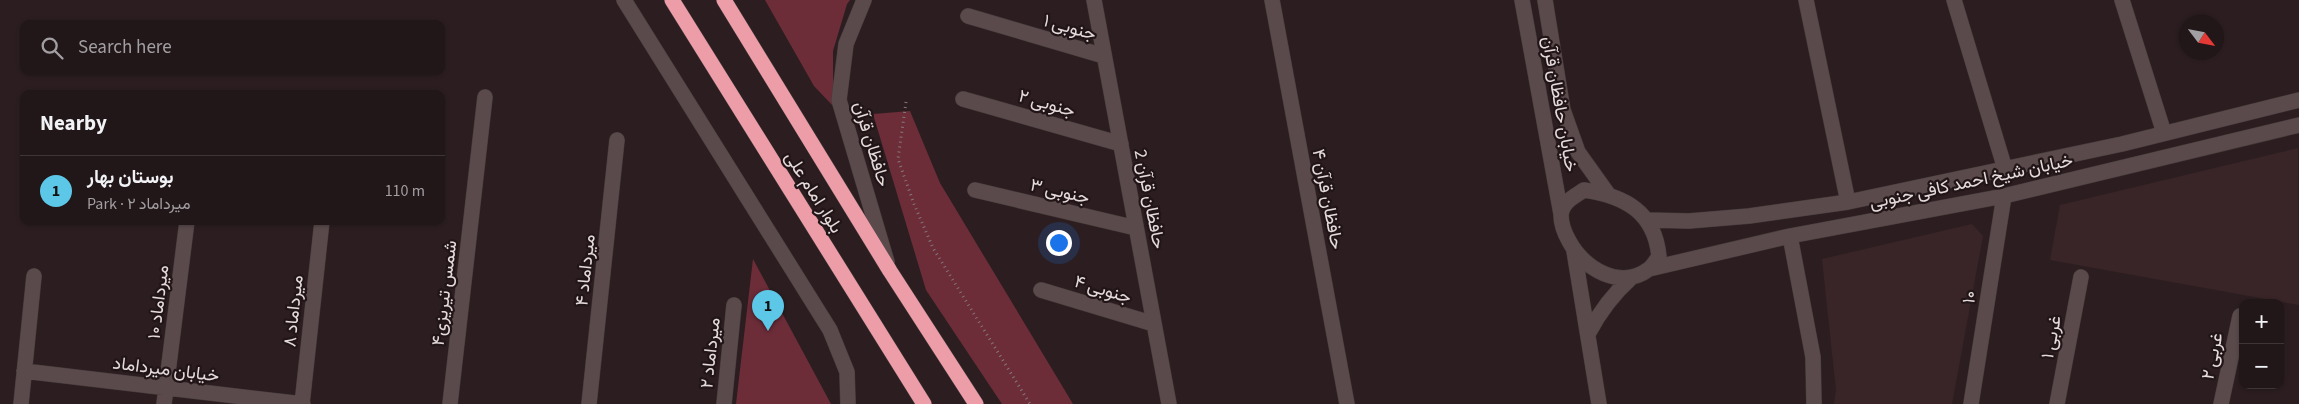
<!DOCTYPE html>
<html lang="en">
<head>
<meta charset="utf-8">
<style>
  body { margin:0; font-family:"Source Sans 3",Vazirmatn,sans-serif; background:#291f21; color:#f1f3f6 }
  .controls { position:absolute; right:15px; bottom:15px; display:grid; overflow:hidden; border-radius:10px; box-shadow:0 1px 4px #0004 }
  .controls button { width:45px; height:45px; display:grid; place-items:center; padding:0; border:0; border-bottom:1px solid #3e3537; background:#211618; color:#f1f3f6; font:25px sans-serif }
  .compass { position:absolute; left:2179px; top:15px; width:45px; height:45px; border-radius:50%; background:#211618; box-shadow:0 1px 4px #0004; rotate:122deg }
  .you { position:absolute; left:1058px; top:242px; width:18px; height:18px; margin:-12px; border:4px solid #fff; border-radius:50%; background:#1a73e8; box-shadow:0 0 0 8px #1a73e833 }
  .badge { display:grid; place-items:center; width:32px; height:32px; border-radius:50%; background:#5cc7e7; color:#111; font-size:16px; font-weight:700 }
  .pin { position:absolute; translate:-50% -41px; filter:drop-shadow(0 1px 2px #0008) }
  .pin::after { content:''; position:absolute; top:26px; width:18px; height:15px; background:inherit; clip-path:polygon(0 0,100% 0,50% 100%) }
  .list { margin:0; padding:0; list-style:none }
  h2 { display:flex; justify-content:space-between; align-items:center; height:65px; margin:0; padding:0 20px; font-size:21px }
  h2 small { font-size:16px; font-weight:400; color:#a29fa2 }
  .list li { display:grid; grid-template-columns:32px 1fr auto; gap:15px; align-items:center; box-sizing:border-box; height:70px; padding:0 20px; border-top:1px solid #3e3537 }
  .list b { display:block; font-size:19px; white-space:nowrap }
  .list p { margin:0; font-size:16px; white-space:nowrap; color:#a29fa2 }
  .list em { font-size:16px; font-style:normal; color:#a29fa2 }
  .icon { flex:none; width:28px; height:28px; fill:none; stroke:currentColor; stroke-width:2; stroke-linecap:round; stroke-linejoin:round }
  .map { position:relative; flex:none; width:2299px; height:404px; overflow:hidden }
  .search { position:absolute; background:#211618; box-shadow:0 1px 4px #0004; left:20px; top:20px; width:425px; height:55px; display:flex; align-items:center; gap:12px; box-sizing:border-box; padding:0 18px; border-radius:10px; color:#a29fa2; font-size:19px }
  .panel { position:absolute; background:#211618; box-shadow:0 1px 4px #0004; left:20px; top:90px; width:425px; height:135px; border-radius:10px }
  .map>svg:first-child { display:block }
  .built { fill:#392527 }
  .green { fill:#6c2d39 }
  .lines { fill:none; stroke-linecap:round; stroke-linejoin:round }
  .minor-casing { stroke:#463b3c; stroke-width:16 }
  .highway-casing { stroke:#463b3c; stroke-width:16 }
  .path { stroke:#85797b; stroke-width:3; stroke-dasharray:1 4; stroke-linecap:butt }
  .minor { stroke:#5a4a4c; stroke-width:15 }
  .highway { stroke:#ec9da8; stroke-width:15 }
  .labels { text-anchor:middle; stroke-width:4.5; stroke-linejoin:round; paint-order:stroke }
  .street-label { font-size:18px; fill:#e5dbdc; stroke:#221517 }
</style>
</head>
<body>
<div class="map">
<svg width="2299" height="404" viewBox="0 0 2299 404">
  <rect width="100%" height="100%" fill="#2c1e20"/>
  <path class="built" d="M 2298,148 L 2299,305 L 2050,260 L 2060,205 Z
    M 1972,224 L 1983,236 L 1952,404 L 1834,404 L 1836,390 L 1822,259 Z"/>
  <path class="green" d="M 765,0 L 850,0 L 847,4 L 833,51 L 833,106 L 814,86 Z
    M 910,111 L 940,183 L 1073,404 L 1002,404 L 926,290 L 873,114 Z
    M 753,259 L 831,404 L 736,404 Z"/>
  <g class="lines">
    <defs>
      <path id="minor" d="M 624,0 L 830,330 L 847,372 L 848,404
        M 864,0 L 846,44 L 839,100 L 887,262
        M 1094,0 L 1169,404
        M 1272,0 L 1347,404
        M 1522,0 L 1561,214
        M 1545,0 L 1563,110 L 1578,152 L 1608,194
        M 1806,0 L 1848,202
        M 1954,0 L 2005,169
        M 2122,0 L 2164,133
        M 968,16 L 1104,56
        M 963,99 L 1121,144
        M 975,190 L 1136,228
        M 1584,190 C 1625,196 1655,212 1659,257 C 1656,260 1653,266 1649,269 C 1620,291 1583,268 1569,241 C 1565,234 1561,223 1561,215 C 1562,202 1575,196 1584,190 Z
        M 1647,220 L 1689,221 L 1749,216 L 1848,202 L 2122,144 L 2299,100
        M 1790,236 L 1813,357 L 1814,404
        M 1574,251 L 1599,404
        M 1649,269 L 1790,236 L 2004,196 L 2299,125
        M 1041,290 L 1154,324
        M 1588,334 C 1600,311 1613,294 1632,277
        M 24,371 L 303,404
        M 21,404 L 34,276
        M 164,404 L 187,221
        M 302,404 L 322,221
        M 450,404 L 485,97
        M 589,404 L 617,140
        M 724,404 L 734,305
        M 1971,404 L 2004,196
        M 2057,404 L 2081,277
        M 2221,404 L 2240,316"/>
      <path id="highway" d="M 672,0 L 924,404
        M 724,0 L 890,271 L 976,404"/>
    </defs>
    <use href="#minor" class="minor-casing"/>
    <use href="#highway" class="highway-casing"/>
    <path class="path" d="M 906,102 L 898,159 L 914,204 L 933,248 L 1030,404"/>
    <use href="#minor" class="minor"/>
    <use href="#highway" class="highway"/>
  </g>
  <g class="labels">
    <g class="street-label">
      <text transform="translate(1070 27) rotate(16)" y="6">جنوبی ۱</text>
      <text transform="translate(1047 103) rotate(16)" y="6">جنوبی ۲</text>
      <text transform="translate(1560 104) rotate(80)" y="6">خیابان حافظان قرآن</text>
      <text transform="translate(872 144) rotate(73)" y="6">حافظان قرآن</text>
      <text transform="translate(1971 181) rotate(-12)" y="6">خیابان شیخ احمد کافی جنوبی</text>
      <text transform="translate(1060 191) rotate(13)" y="6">جنوبی ۳</text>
      <text transform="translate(814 192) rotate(58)" y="6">بلوار امام علی</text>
      <text transform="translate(1150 199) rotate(79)" y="6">حافظان قرآن 2</text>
      <text transform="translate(1328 199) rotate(79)" y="6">حافظان قرآن ۴</text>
      <text transform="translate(585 270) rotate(-84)" y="6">میرداماد ۴</text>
      <text transform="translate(1103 289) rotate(17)" y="6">جنوبی ۴</text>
      <text transform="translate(444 293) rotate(-83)" y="6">شمس تیریزی۴</text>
      <text transform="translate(1969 297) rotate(-81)" y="6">۱۰</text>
      <text transform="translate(158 302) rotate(-83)" y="6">میرداماد ۱۰</text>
      <text transform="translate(293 311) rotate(-84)" y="6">میرداماد ۸</text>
      <text transform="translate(2051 337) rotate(-79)" y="6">۱ غربی</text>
      <text transform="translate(710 353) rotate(-84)" y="6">میرداماد ۲</text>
      <text transform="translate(2212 356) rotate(-78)" y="6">۲ غربی</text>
      <text transform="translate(166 369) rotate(7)" y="6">خیابان میرداماد</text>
    </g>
  </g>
</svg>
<div class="controls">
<button>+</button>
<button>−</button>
</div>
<svg class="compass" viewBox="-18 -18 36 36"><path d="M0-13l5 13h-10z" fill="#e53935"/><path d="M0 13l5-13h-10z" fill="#a29fa2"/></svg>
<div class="you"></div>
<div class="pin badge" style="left:768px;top:331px">1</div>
<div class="search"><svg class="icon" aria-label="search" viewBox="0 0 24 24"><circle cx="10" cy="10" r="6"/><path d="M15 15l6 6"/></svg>Search here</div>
<section class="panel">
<h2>Nearby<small></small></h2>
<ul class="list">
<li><span class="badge">1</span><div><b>بوستان بهار</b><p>Park · میرداماد ۲</p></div><em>110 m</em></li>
</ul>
</section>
</div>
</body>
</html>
